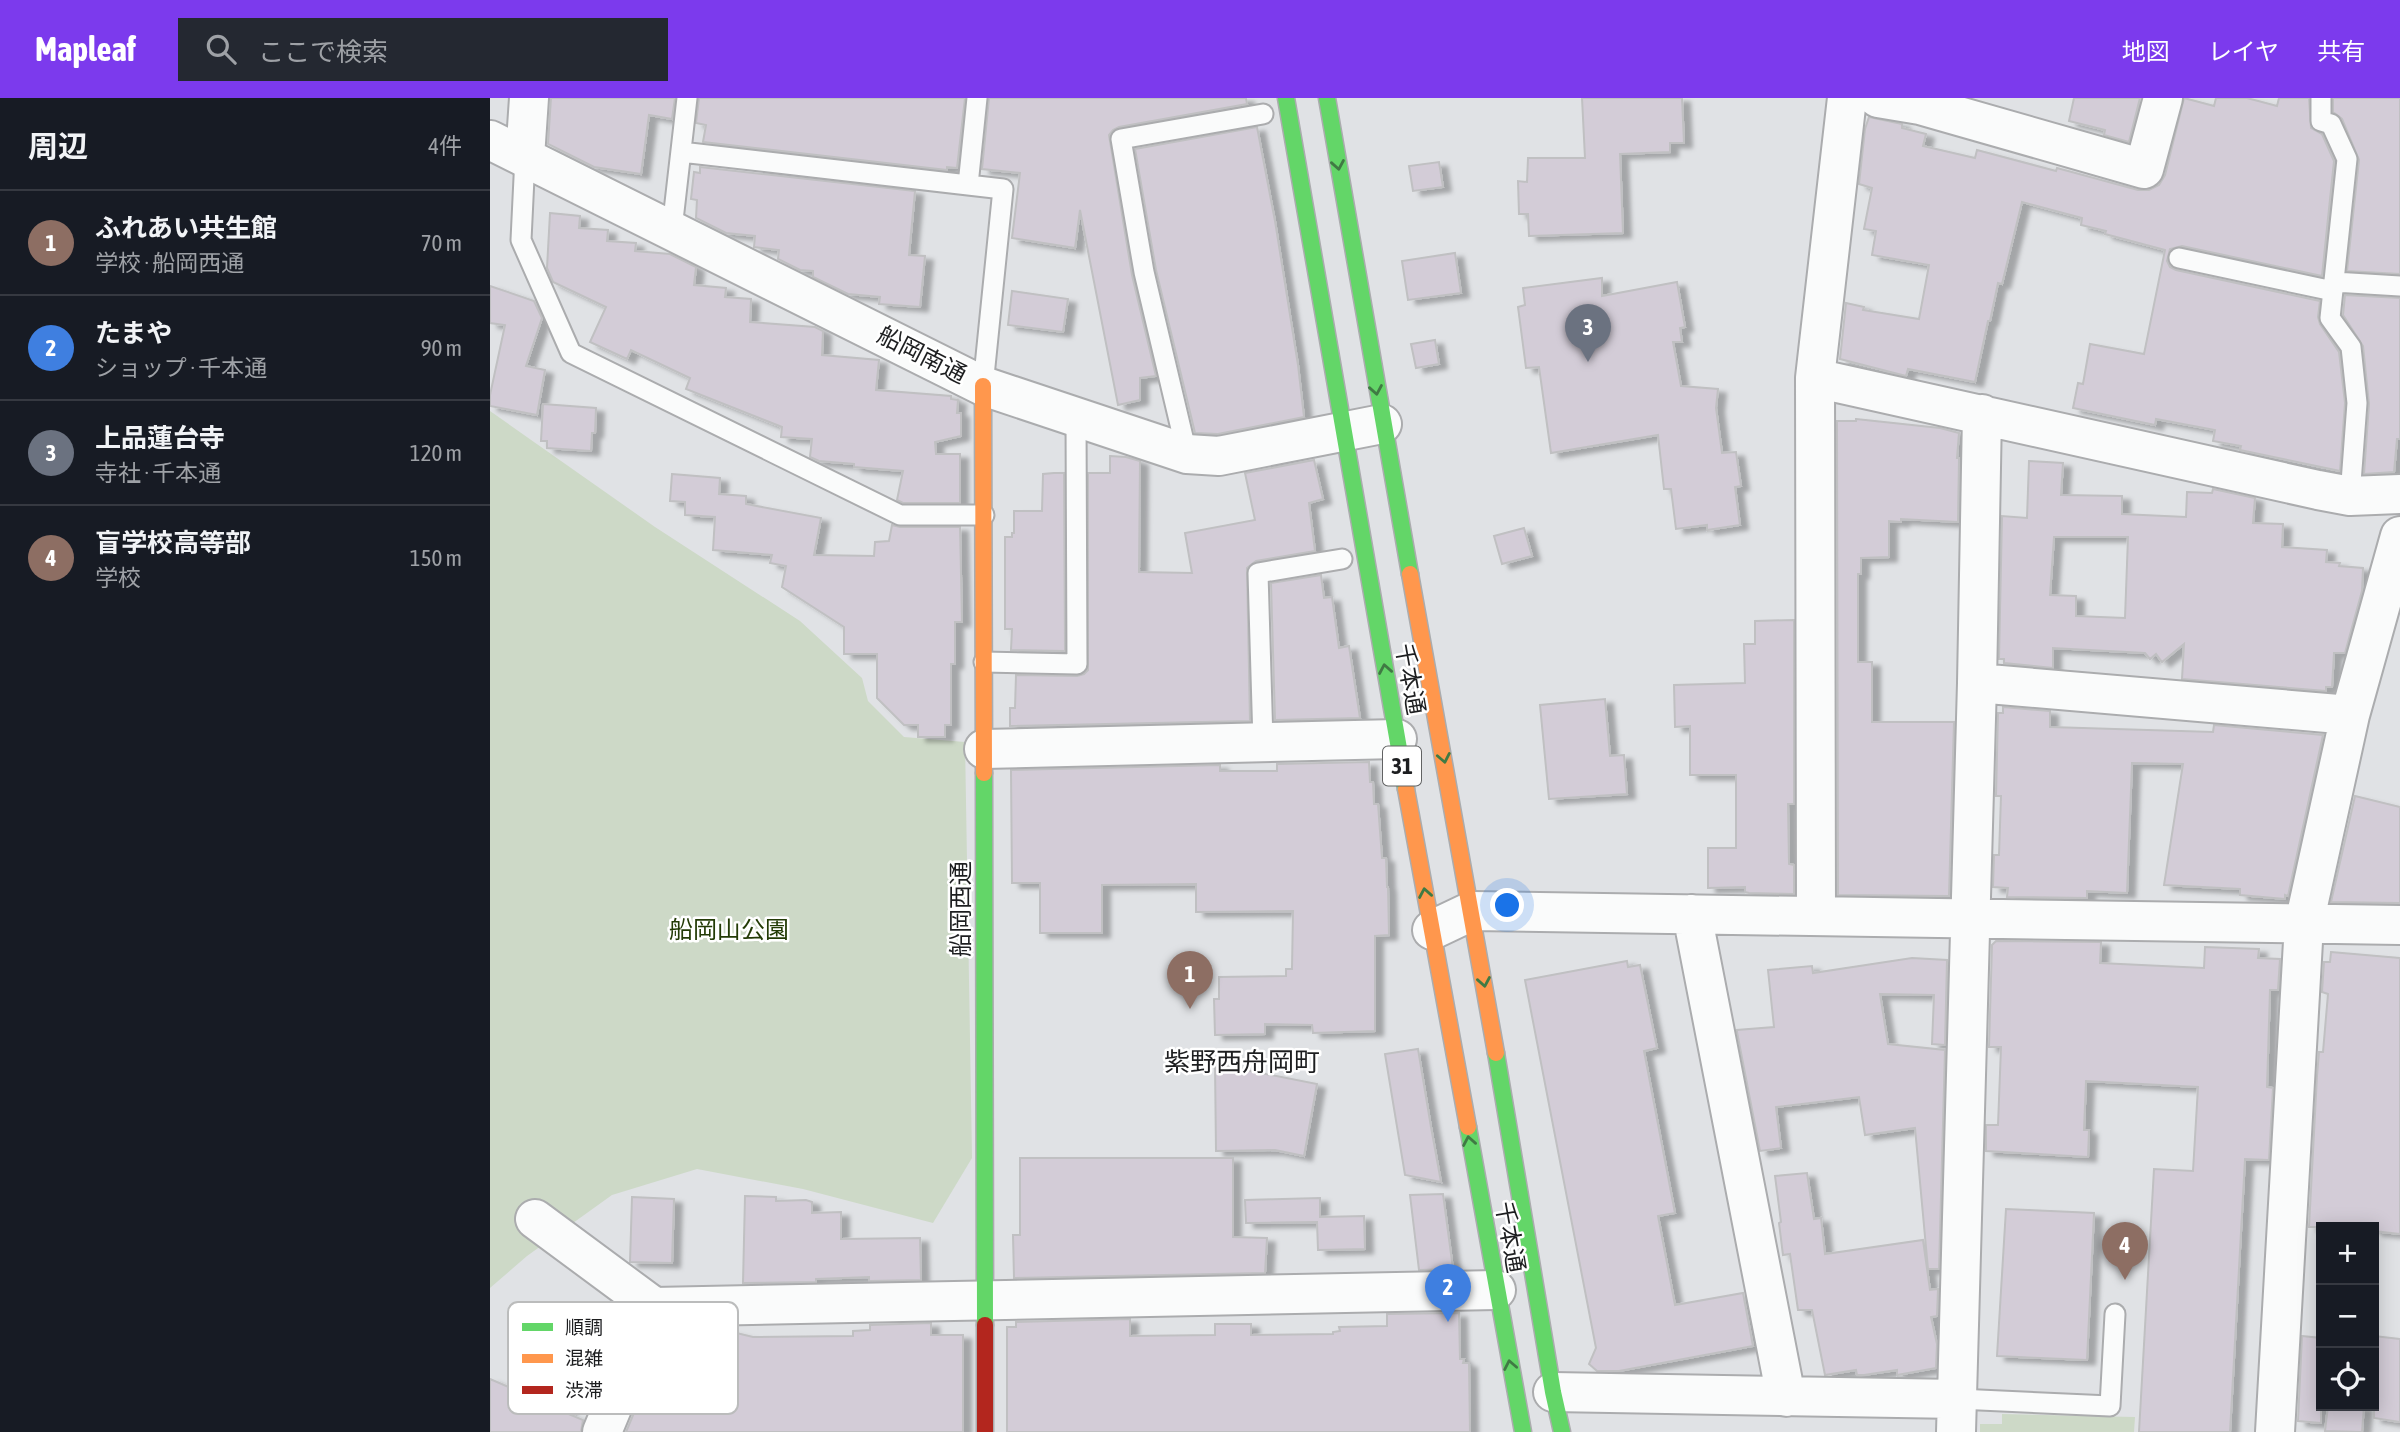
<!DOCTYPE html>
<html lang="ja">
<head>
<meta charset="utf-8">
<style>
  body { margin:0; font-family:"Asap Condensed","Noto Sans JP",sans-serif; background:#242831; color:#f1f3f6 }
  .controls { position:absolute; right:21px; bottom:21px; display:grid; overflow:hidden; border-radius:0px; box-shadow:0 4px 18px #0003 }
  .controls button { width:63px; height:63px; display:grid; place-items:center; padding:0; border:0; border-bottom:2px solid #363941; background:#171b24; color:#f1f3f6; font:35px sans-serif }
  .you { position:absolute; left:1018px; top:808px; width:24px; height:24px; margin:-18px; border:5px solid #fff; border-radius:50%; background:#1a73e8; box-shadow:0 0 0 10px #1a73e833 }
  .badge { display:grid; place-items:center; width:46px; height:46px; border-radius:50%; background:#7c3aed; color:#fff; font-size:23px; font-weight:700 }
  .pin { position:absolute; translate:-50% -58px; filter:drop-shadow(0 2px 4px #0008) }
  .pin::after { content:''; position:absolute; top:37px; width:24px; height:21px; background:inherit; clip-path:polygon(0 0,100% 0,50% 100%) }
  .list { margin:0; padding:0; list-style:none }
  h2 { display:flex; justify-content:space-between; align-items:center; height:91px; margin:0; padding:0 28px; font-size:30px }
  h2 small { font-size:23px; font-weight:400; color:#9ea1a6 }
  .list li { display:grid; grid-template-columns:46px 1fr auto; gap:21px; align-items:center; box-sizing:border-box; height:105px; padding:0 28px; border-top:2px solid #363941 }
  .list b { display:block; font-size:26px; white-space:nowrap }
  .list p { margin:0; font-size:23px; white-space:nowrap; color:#9ea1a6 }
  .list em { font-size:23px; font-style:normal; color:#9ea1a6 }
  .icon { flex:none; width:38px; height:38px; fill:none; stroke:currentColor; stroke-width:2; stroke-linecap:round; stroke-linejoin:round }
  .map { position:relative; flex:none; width:1910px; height:1334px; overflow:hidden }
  header { display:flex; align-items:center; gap:42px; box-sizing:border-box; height:98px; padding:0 35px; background:#7c3aed; color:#fff }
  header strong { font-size:33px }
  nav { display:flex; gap:38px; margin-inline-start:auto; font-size:24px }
  .search { width:490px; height:63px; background:#242831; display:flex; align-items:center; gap:18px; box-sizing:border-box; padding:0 24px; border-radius:0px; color:#9ea1a6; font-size:26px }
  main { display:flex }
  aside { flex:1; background:#171b24 }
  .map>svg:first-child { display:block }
  .green { fill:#cdd9c7 }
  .building { fill:#d3ccd7; stroke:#c0c0c2; stroke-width:2; fill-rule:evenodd; filter:url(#shadow) }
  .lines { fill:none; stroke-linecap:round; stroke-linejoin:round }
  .lane-casing { stroke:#abacae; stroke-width:23 }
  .street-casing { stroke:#abacae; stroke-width:42 }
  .fast-casing { stroke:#abacae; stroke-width:19 }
  .slow-casing { stroke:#abacae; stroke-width:19 }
  .jam-casing { stroke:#abacae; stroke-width:19 }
  .lane { stroke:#fafbfb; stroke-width:19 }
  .street { stroke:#fafbfb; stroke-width:38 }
  .fast { stroke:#63d668; stroke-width:16 }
  .slow { stroke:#ff974d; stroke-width:16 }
  .jam { stroke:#b3261e; stroke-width:16 }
  .oneway { stroke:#407a44 }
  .labels { text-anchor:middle; stroke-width:5; stroke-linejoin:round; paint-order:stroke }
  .shield { fill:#fff; stroke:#616263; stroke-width:2 }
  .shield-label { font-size:23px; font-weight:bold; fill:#1d1e20 }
  .street-label { font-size:24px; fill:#1d1e20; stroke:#fff }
  .park-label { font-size:24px; fill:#233b06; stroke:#fff }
  .neighbourhood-label { font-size:26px; fill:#1d1e20; stroke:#fff }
  .key { fill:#fff; stroke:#bbbcbc; stroke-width:2 }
  .key-label { font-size:19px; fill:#1d1e20 }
</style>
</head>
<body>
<header>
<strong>Mapleaf</strong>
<div class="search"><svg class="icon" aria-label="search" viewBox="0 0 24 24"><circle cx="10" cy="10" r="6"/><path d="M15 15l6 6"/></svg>ここで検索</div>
<nav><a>地図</a><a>レイヤ</a><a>共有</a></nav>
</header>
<main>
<aside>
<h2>周辺<small>4件</small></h2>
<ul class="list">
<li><span class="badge" style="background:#8d6e63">1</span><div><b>ふれあい共生館</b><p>学校 · 船岡西通</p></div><em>70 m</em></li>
<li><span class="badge" style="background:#3f7fe0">2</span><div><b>たまや</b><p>ショップ · 千本通</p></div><em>90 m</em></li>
<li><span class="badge" style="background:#6b7280">3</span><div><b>上品蓮台寺</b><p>寺社 · 千本通</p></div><em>120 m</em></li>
<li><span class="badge" style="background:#8d6e63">4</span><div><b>盲学校高等部</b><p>学校</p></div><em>150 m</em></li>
</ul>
</aside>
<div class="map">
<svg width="1910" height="1334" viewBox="0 0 1910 1334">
  <defs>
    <filter id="shadow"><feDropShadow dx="8" dy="4.5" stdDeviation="2" flood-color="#0004"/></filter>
  </defs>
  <rect width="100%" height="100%" fill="#e0e2e5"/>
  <path class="green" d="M 0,313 L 165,429 L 310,523 L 372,580 L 378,603 L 414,639 L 475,644 L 482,1060 L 443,1125 L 313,1091 L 207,1071 L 122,1097 L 37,1158 L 0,1190 Z
    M 1512,1316 L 1645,1319 L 1644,1334 L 1490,1334 L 1490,1326 L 1512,1326 Z"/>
  <path class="building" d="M 61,0 L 185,0 L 182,21 L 159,17 L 151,76 L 104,69 L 58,46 Z
    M 209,0 L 475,0 L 467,70 L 457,69 L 457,72 L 213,44 L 216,27 L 206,25 Z
    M 499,0 L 756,0 L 757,6 L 629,29 L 623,32 L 619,37 L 642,177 L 666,278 L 650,280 L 650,302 L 628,307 L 590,112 L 585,150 L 522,140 L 530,75 L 492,71 Z
    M 1092,0 L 1192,0 L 1194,45 L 1180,45 L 1180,54 L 1130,56 L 1133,135 L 1039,138 L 1038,116 L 1029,116 L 1028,83 L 1037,84 L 1038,60 L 1095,60 Z
    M 1584,0 L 1650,0 L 1639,44 L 1614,37 L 1615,32 L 1579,23 Z
    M 1694,0 L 1724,8 L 1726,0 L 1757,0 L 1787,8 L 1789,0 L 1819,0 L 1821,30 L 1832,36 L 1844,63 L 1832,178 L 1692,148 L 1680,151 L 1677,163 L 1680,169 L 1686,172 L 1830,203 L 1828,219 L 1830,226 L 1849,254 L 1855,305 L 1850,373 L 1750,352 L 1751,348 L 1723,343 L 1725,332 L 1666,321 L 1665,327 L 1583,310 L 1588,285 L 1593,286 L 1600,246 L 1654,256 L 1675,152 L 1615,136 L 1616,133 L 1591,127 L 1592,120 L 1532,104 L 1512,186 L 1508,185 L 1500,223 L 1498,223 L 1485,284 L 1418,271 L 1416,278 L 1350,261 L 1356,205 L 1374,209 L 1373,212 L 1429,221 L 1439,167 L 1382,157 L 1386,133 L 1374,131 L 1382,90 L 1369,86 L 1375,31 L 1379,19 L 1412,26 L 1412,30 L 1436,36 L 1433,48 L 1485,60 L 1487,52 L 1566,73 L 1567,70 L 1648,92 L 1659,92 L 1669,87 L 1675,77 Z
    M 1843,0 L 1910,0 L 1910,176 L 1857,173 L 1869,62 L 1852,21 L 1843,14 Z
    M 767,29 L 785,123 L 808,267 L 814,319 L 728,336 L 705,335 L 666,172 L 645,51 Z
    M 949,64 L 953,89 L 923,93 L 919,68 Z
    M 210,69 L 425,93 L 419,157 L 435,158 L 430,209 L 389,206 L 390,199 L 358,196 L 323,179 L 323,173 L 310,172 L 288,161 L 289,152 L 264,149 L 265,138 L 236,135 L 206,120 L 207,102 L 201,101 L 204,74 L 210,75 Z
    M 60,115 L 90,118 L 89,130 L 118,132 L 117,143 L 146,145 L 145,153 L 180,156 L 206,169 L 204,187 L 236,190 L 235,199 L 261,201 L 260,224 L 325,229 L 333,233 L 332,257 L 389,262 L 386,292 L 461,298 L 461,301 L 468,302 L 467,315 L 471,315 L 471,338 L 445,344 L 446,356 L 470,356 L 470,405 L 413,405 L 407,402 L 413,373 L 364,369 L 364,366 L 329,363 L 320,359 L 322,341 L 291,339 L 292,329 L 196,291 L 200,280 L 141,252 L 137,261 L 100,244 L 116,209 L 63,184 L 57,170 Z
    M 965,155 L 971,195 L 918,202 L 912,163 Z
    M 1112,180 L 1112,198 L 1187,184 L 1195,229 L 1190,230 L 1192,244 L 1183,244 L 1191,288 L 1228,291 L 1226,310 L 1232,355 L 1246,354 L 1251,388 L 1245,389 L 1250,427 L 1217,432 L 1217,427 L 1186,431 L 1181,391 L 1174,391 L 1168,337 L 1061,355 L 1049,269 L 1036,270 L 1028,209 L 1035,207 L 1033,190 Z
    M 0,188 L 44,203 L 52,220 L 36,268 L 55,272 L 47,317 L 0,308 L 0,297 L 15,227 L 0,225 Z
    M 522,193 L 578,201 L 573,234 L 518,227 Z
    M 1855,197 L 1910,200 L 1910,341 L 1907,341 L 1904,374 L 1874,376 L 1879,306 L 1873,248 L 1853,217 Z
    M 945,242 L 949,266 L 926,270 L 921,246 Z
    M 53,306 L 106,310 L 105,335 L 102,335 L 101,353 L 57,350 L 57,343 L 51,343 Z
    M 1366,321 L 1450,330 L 1469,335 L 1467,360 L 1469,360 L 1468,424 L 1411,421 L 1411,424 L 1399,423 L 1399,459 L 1371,460 L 1371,476 L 1368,476 L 1368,564 L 1382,564 L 1382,624 L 1464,624 L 1459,798 L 1348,797 L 1347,323 L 1366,323 Z
    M 620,358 L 636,359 L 650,363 L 649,474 L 702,475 L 695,435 L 765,422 L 755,375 L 824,362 L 833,401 L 819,405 L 825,453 L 766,463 L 757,470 L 760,623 L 520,628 L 520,610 L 525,610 L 526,577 L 587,578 L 594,576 L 598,572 L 598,375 L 620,375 Z
    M 1539,363 L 1573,365 L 1571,397 L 1632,398 L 1632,416 L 1696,419 L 1697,394 L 1722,395 L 1723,391 L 1765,400 L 1763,425 L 1793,426 L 1792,449 L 1837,452 L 1836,464 L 1850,465 L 1849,468 L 1873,470 L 1872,493 L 1855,555 L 1844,555 L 1842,589 L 1836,589 L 1836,593 L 1692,581 L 1694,546 L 1672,564 L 1666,556 L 1660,561 L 1655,555 L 1563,550 L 1563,570 L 1514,565 L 1514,561 L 1509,561 L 1512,418 L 1537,420 ZM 1564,439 L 1638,439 L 1635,520 L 1586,518 L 1586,498 L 1560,497 Z
    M 564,375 L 574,375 L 575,553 L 521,552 L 522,531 L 515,531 L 515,439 L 522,439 L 522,435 L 524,435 L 524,413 L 552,413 L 553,376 Z
    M 182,376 L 230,380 L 229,396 L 256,398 L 256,406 L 331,420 L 324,457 L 384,458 L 385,444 L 399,443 L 402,427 L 410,429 L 470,429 L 472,524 L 465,524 L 465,566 L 461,566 L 461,627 L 455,627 L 455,639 L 428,639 L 428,627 L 414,627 L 387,600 L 387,556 L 354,556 L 354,529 L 292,489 L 296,468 L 280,465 L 282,457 L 223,452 L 225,419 L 195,417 L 195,404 L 180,403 Z
    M 1034,430 L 1042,458 L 1012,466 L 1004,438 Z
    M 831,477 L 834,500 L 842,499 L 849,550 L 859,548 L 870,620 L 785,622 L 781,485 Z
    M 1304,522 L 1304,706 L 1298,706 L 1299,766 L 1304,767 L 1304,796 L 1259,795 L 1255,794 L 1255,789 L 1218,790 L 1218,750 L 1246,750 L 1246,677 L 1200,677 L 1200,628 L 1185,629 L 1184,587 L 1255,585 L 1254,546 L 1265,546 L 1265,523 Z
    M 1115,601 L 1120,658 L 1134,657 L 1137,696 L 1059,701 L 1050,607 Z
    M 1513,609 L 1560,613 L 1560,629 L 1723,634 L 1724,627 L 1833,637 L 1798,798 L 1795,797 L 1795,801 L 1750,797 L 1750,791 L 1674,787 L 1693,666 L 1642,665 L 1637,795 L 1597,793 L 1597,800 L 1517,799 L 1518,790 L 1503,789 L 1504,757 L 1509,757 L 1511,698 L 1506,698 L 1508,615 L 1513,615 Z
    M 879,664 L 880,684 L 883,684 L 884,706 L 888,706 L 892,760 L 896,760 L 897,789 L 898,789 L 899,837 L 885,838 L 885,933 L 823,935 L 822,927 L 775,926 L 775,936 L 725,937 L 724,901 L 729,901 L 729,879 L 796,878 L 796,871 L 802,871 L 803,813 L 706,814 L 706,786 L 612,787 L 612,835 L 550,835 L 550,785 L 522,785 L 521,672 L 730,667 L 730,673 L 787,673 L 787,666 Z
    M 1865,698 L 1910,709 L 1910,805 L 1841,804 Z
    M 1506,843 L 1611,844 L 1610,865 L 1714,870 L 1715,849 L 1769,851 L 1768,860 L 1790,861 L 1788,892 L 1780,892 L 1777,989 L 1783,990 L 1779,1062 L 1755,1061 L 1740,1334 L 1649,1334 L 1664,1071 L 1703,1073 L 1708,989 L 1596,983 L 1594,1032 L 1599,1032 L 1598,1059 L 1496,1053 L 1496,1027 L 1508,1027 L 1511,949 L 1499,949 L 1502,847 Z
    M 1841,854 L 1910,860 L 1910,1136 L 1884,1133 L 1884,1129 L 1819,1129 L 1827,978 L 1829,954 L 1833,954 L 1838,896 L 1832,894 L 1834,864 L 1840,864 Z
    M 1422,860 L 1457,862 L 1455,947 L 1442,946 L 1444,897 L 1390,896 L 1398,946 L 1455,952 L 1449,1171 L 1438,1171 L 1425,1030 L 1375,1037 L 1369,999 L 1286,1009 L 1291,1050 L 1270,1053 L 1247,934 L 1247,932 L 1284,929 L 1278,872 L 1322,868 L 1323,875 Z
    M 1137,863 L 1138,869 L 1150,867 L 1167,950 L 1154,953 L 1185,1115 L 1168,1118 L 1185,1207 L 1253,1195 L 1263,1248 L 1129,1273 L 1107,1273 L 1099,1266 L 1106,1250 L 1035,882 Z
    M 928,951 L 941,1029 L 951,1084 L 915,1077 L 895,956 Z
    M 725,966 L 827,986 L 814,1058 L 785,1052 L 726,1053 Z
    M 530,1060 L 743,1060 L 743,1139 L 777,1140 L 775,1175 L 524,1180 L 523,1137 L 530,1137 Z
    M 1317,1075 L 1324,1121 L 1331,1120 L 1335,1156 L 1433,1142 L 1440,1192 L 1448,1191 L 1447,1218 L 1441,1219 L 1447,1246 L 1446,1270 L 1407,1277 L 1407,1272 L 1374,1277 L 1367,1277 L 1366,1272 L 1335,1277 L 1322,1212 L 1308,1212 L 1300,1156 L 1293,1157 L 1289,1125 L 1291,1124 L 1285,1078 Z
    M 953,1096 L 963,1171 L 929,1172 L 920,1097 Z
    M 255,1098 L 286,1099 L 286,1103 L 316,1102 L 322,1104 L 322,1115 L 351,1114 L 351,1141 L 430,1140 L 431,1182 L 379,1183 L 379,1179 L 326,1181 L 326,1184 L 253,1185 Z
    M 142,1099 L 184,1101 L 182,1165 L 140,1164 Z
    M 830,1100 L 830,1119 L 874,1118 L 875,1151 L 828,1152 L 827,1124 L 756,1125 L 755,1102 Z
    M 1516,1111 L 1604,1115 L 1597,1262 L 1507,1258 Z
    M 969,1215 L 970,1261 L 974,1261 L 973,1265 L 979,1265 L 980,1334 L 517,1334 L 517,1229 L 526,1229 L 526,1224 L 640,1221 L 640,1238 L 725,1237 L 725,1226 L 761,1226 L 761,1237 L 843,1236 L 843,1234 L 850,1233 L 849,1229 L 897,1228 L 897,1216 Z
    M 441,1225 L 441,1237 L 473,1237 L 473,1334 L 136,1334 L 151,1298 L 165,1303 L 186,1255 L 171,1250 L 179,1231 L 226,1230 L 263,1239 L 363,1238 L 363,1233 L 380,1232 L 380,1227 Z
    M 1812,1238 L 1831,1240 L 1831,1325 L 1808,1323 Z
    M 1884,1238 L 1910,1241 L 1910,1324 L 1884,1320 Z
    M 0,1281 L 35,1296 L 37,1292 L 79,1308 L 76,1315 L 93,1322 L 91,1334 L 0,1334 Z
    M 1838,1308 L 1874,1308 L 1872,1334 L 1835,1333 Z"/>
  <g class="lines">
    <defs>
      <path id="lane" d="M 1831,0 L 1831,23 L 1841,26 L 1857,61 L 1840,220 L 1861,249 L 1867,305 L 1860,398
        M 191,54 L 513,91 L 493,288
        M 35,59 L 31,142 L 81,255 L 410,417 L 494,417
        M 478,87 L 487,0
        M 182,131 L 197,0
        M 1689,160 L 1843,193
        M 1844,184 L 1910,188
        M 697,356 L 654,174 L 631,41 L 773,16
        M 494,564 L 587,566 L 586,320
        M 773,644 L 768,475 L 852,461
        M 1468,1301 L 1620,1308 L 1625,1216"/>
      <path id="street" d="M 1388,0 L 1430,7 L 1654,71 L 1673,0
        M 0,42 L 493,288 L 697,356 L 729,358 L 892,326
        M 35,59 L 39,0
        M 1325,280 L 1828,392 L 1860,398 L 1910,396
        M 1487,585 L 1860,617
        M 494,651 L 907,641
        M 1202,816 L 1296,1299
        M 1326,817 L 1325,280 L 1357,0
        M 942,832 L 982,813 L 1910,827
        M 45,1121 L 164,1209 L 1006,1192
        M 1063,1294 L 1468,1301
        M 112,1334 L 164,1209
        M 1466,1334 L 1487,585 L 1492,316
        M 1785,1334 L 1814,826 L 1860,617 L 1910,438"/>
      <path id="fast" d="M 796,0 L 916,691
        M 837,0 L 920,476
        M 494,675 L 495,1227
        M 1006,955 L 1063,1294 L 1072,1334
        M 978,1029 L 1033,1334"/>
      <path id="slow" d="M 493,288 L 494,675
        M 920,476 L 1006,955
        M 916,691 L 978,1029"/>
      <path id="jam" d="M 495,1227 L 495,1334"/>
    </defs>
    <use href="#lane" class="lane-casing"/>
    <use href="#street" class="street-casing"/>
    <use href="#fast" class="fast-casing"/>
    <use href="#slow" class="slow-casing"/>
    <use href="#jam" class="jam-casing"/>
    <use href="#lane" class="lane"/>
    <use href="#street" class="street"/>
    <use href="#fast" class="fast"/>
    <use href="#slow" class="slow"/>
    <use href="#jam" class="jam"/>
  </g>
  <defs><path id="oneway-chevron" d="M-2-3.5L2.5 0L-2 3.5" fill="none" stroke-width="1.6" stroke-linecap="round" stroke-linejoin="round" transform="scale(1.75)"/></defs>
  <g class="oneway">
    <use href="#oneway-chevron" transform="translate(848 67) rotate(80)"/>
    <use href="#oneway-chevron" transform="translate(886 292) rotate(80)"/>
    <use href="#oneway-chevron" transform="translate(895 571) rotate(-100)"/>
    <use href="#oneway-chevron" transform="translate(954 660) rotate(79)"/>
    <use href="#oneway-chevron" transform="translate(935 795) rotate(-100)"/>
    <use href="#oneway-chevron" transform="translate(994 884) rotate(80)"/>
    <use href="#oneway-chevron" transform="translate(979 1043) rotate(-100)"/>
    <use href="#oneway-chevron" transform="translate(1020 1267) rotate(-101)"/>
  </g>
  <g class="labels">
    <rect class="shield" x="893" y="648.5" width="38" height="39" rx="5"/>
    <g class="shield-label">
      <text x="912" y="676">31</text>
    </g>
    <g class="street-label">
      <text transform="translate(432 257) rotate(27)" y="8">船岡南通</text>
      <text transform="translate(920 581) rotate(80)" y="8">千本通</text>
      <text transform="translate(471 811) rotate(-90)" y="8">船岡西通</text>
      <text transform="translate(1020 1139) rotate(80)" y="8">千本通</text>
    </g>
    <g class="park-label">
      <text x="239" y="840">船岡山公園</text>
    </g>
    <g class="neighbourhood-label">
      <text x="752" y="973">紫野西舟岡町</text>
    </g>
  </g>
  <rect x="18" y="1204" width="230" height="112" rx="10" class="key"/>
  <rect x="32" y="1225" width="31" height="8" fill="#63d668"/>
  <rect x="32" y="1256" width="31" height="9" fill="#ff974d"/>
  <rect x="32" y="1288" width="31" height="8" fill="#b3261e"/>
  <g class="key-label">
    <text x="75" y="1236">順調</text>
    <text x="75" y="1267">混雑</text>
    <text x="75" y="1299">渋滞</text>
  </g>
</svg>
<div class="controls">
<button>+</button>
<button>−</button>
<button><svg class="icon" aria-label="locate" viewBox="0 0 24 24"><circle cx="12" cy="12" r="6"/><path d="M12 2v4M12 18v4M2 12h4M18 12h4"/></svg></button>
</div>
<div class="you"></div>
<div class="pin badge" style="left:700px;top:911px;background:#8d6e63">1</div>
<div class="pin badge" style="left:958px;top:1224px;background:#3f7fe0">2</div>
<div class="pin badge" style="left:1098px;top:264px;background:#6b7280">3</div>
<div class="pin badge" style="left:1635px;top:1182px;background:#8d6e63">4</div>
</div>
</main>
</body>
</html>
